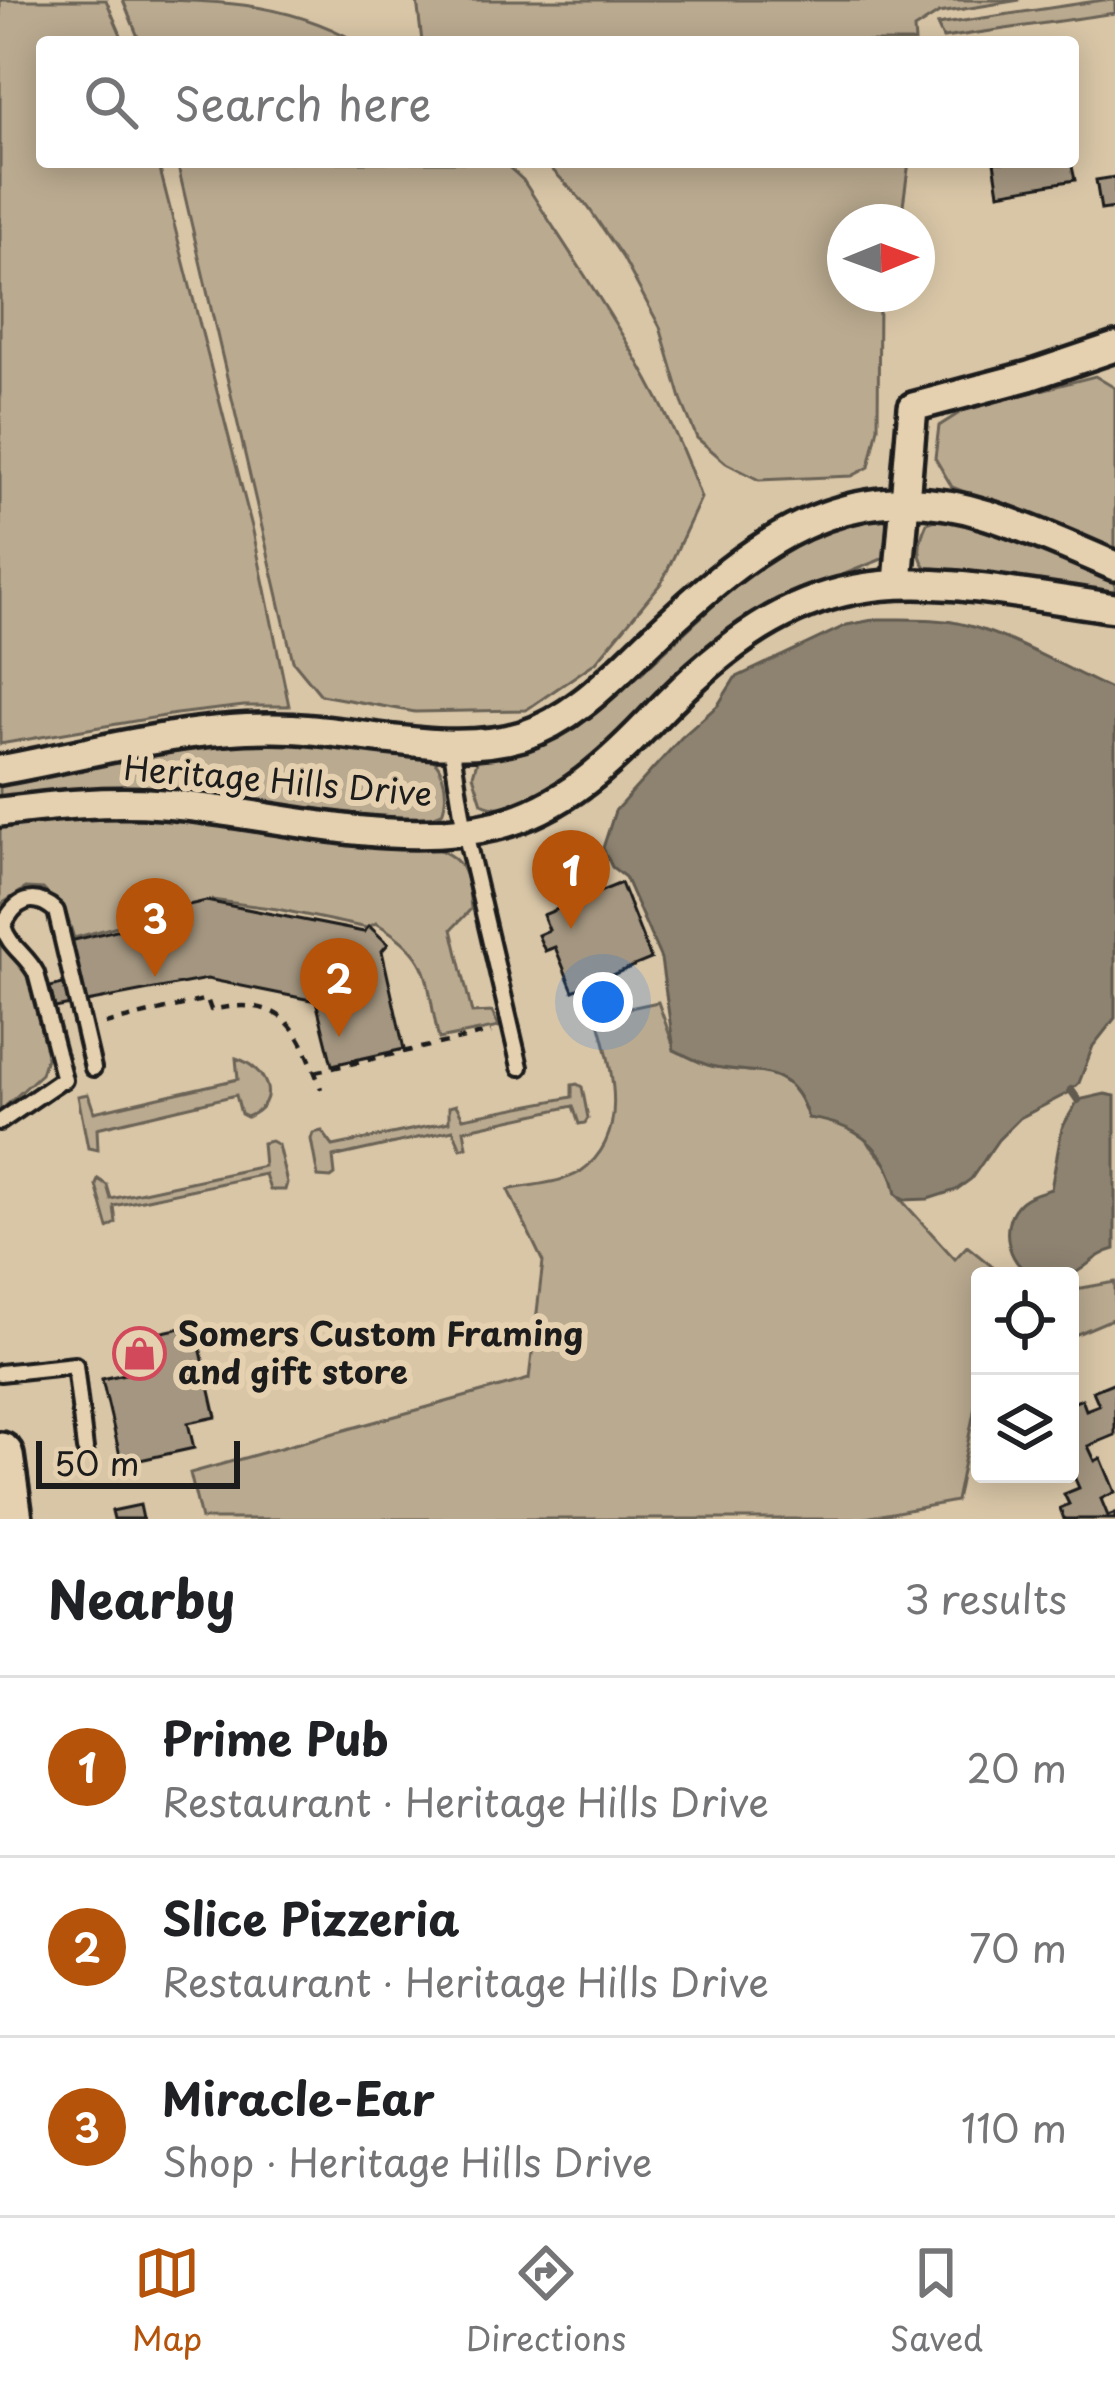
<!DOCTYPE html>
<html lang="en">
<head>
<meta charset="utf-8">
<style>
  body { margin:0; font-family:"Playpen Sans",sans-serif; background:#f2f2f2; color:#202124 }
  .controls { position:absolute; right:36px; bottom:36px; display:grid; overflow:hidden; border-radius:12px; box-shadow:0 6px 30px #0003 }
  .controls button { width:108px; height:108px; display:grid; place-items:center; padding:0; border:0; border-bottom:3px solid #e0e0e0; background:#fff; color:#202124; font:60px sans-serif }
  .compass { position:absolute; left:827px; top:204px; width:108px; height:108px; border-radius:50%; background:#fff; box-shadow:0 6px 30px #0003; rotate:89deg }
  .scale { position:absolute; left:36px; bottom:30px; width:204px; box-sizing:border-box; padding-left:12px; border:6px solid #1c1c1c; border-top:0; font-size:33px; line-height:42px; white-space:nowrap; color:#1c1c1c; -webkit-text-stroke:9px #e5d1b0; paint-order:stroke }
  .you { position:absolute; left:603px; top:1002px; width:42px; height:42px; margin:-30px; border:9px solid #fff; border-radius:50%; background:#1a73e8; box-shadow:0 0 0 18px #1a73e833 }
  .badge { display:grid; place-items:center; width:78px; height:78px; border-radius:50%; background:#b45309; color:#fff; font-size:39px; font-weight:700 }
  .pin { position:absolute; translate:-50% -99px; filter:drop-shadow(0 3px 6px #0008) }
  .pin::after { content:''; position:absolute; top:63px; width:42px; height:36px; background:inherit; clip-path:polygon(0 0,100% 0,50% 100%) }
  .list { margin:0; padding:0; list-style:none }
  h2 { display:flex; justify-content:space-between; align-items:center; height:156px; margin:0; padding:0 48px; font-size:51px }
  h2 small { font-size:39px; font-weight:400; color:#757577 }
  .list li { display:grid; grid-template-columns:78px 1fr auto; gap:36px; align-items:center; box-sizing:border-box; height:180px; padding:0 48px; border-top:3px solid #e0e0e0 }
  .list b { display:block; font-size:45px; white-space:nowrap }
  .list p { margin:0; font-size:39px; white-space:nowrap; color:#757577 }
  .list em { font-size:39px; font-style:normal; color:#757577 }
  .icon { flex:none; width:66px; height:66px; fill:none; stroke:currentColor; stroke-width:2; stroke-linecap:round; stroke-linejoin:round }
  .map { position:relative; flex:none; width:1115px; height:1519px; overflow:hidden }
  .search { position:absolute; background:#fff; box-shadow:0 6px 30px #0003; left:36px; right:36px; top:36px; height:132px; display:flex; align-items:center; gap:30px; box-sizing:border-box; padding:0 42px; border-radius:12px; color:#757577; font-size:45px }
  .sheet { height:696px; background:#fff }
  nav { display:flex; justify-content:space-around; align-items:center; box-sizing:border-box; height:168px; border-top:3px solid #e0e0e0; background:#fff; font-size:33px; color:#757577 }
  nav a { display:grid; justify-items:center; gap:6px }
  nav .on { color:#b45309 }
  .map>svg:first-child { display:block }
  .green { fill:#baaa90; stroke:#6b6356; stroke-width:3 }
  .water { fill:#8e8371; stroke:#605a4f; stroke-width:3 }
  .lines { fill:none; stroke-linecap:round; stroke-linejoin:round }
  .stream { stroke:#605a4f; stroke-width:8 }
  .building { fill:#a49680; stroke:#1c1c1c; stroke-width:3 }
  .lane-casing { stroke:#1c1c1c; stroke-width:22 }
  .street-casing { stroke:#1c1c1c; stroke-width:36 }
  .primary-casing { stroke:#1c1c1c; stroke-width:54 }
  .path { stroke:#1c1c1c; stroke-width:4.5; stroke-dasharray:9 9; stroke-linecap:butt }
  .lane { stroke:#e5d1b0; stroke-width:14 }
  .street { stroke:#e5d1b0; stroke-width:27 }
  .primary { stroke:#e5d1b0; stroke-width:45 }
  .labels { text-anchor:middle; stroke-width:12; stroke-linejoin:round; paint-order:stroke }
  .street-label { font-size:33px; fill:#1c1c1c; stroke:#e5d1b0 }
  .poi-label { font-size:33px; font-weight:bold; fill:#1c1c1c; stroke:#e5d1b0; text-anchor:start }
</style>
</head>
<body>
<div class="map">
<svg width="1115" height="1519" viewBox="0 0 1115 1519">
  <rect width="100%" height="100%" fill="#d9c6a7"/>
  <filter id="ink" filterUnits="userSpaceOnUse"><feTurbulence type="fractalNoise" baseFrequency=".00833" numOctaves="2"/><feDisplacementMap in="SourceGraphic" scale="24" xChannelSelector="R" yChannelSelector="G"/><feConvolveMatrix kernelMatrix="1 2 1 2 8 2 1 2 1" color-interpolation-filters="sRGB"/></filter>
  <g filter="url(#ink)">
    <path class="green" d="M 0,0 L 106,0 L 124,42 L 42,42 L 42,162 L 158,162 L 253,531 L 289,706 L 244,706 L 176,714 L 0,744 Z
      M 123,0 C 209,0 284,0 357,42 L 140,42 Z
      M 417,0 L 1020,0 L 939,13 L 914,29 L 915,42 L 422,42 Z
      M 1103,0 L 1115,0 L 1115,13 L 943,38 L 937,25 Z
      M 177,162 L 503,162 L 523,180 C 588,282 662,383 701,498 L 662,582 L 596,662 L 526,710 L 415,712 L 321,695 L 293,661 Z
      M 545,162 L 909,162 L 903,205 L 894,222 L 845,222 L 845,294 L 879,294 L 878,427 L 869,467 L 852,476 L 759,480 L 726,463 L 697,438 L 682,402 L 660,327 L 623,258 L 588,207 Z
      M 1095,376 L 1115,388 L 1115,550 L 952,487 L 935,458 L 939,426 L 964,410 Z
      M 857,518 L 884,518 L 892,532 L 889,556 C 847,574 801,589 761,611 C 699,645 549,838 482,803 L 473,775 L 478,758 L 522,749 L 576,728 L 622,691 L 729,591 L 781,551 Z
      M 941,518 L 976,522 L 1115,577 L 1115,597 L 931,571 C 914,560 919,540 927,523 Z
      M 265,741 L 430,757 C 445,768 449,796 442,813 L 427,819 L 407,820 L 159,790 L 51,792 L 0,799 L 0,784 L 31,777 L 218,745 Z
      M 150,816 L 425,845 C 465,856 467,871 471,909 L 452,929 L 472,1013 L 492,1012 L 499,1027 L 439,1039 C 424,979 436,959 376,923 L 367,928 L 277,909 L 212,900 L 74,938 L 66,913 L 43,889 L 26,888 L 0,905 L 0,827 L 67,817 Z
      M 0,943 L 28,973 L 47,1055 L 41,1074 L 0,1111 Z
      M 658,1002 L 675,1050 C 686,1055 699,1063 712,1066 C 755,1076 791,1061 808,1118 L 843,1123 L 864,1138 L 892,1171 L 896,1194 L 955,1259 L 967,1246 L 1004,1276 L 980,1276 L 980,1382 L 956,1501 L 860,1519 L 201,1519 L 190,1473 L 529,1379 L 543,1262 L 508,1190 C 528,1185 563,1183 580,1172 C 633,1135 611,1066 597,1015 Z
      M 236,1058 C 265,1067 284,1101 247,1117 L 241,1114 L 236,1095 L 97,1128 L 98,1150 L 88,1148 L 78,1096 L 88,1094 L 94,1112 L 238,1079 Z
      M 577,1084 L 582,1087 L 588,1118 L 585,1123 L 579,1124 L 573,1106 L 464,1130 L 467,1147 L 461,1149 L 453,1130 L 333,1157 L 335,1175 L 331,1178 L 318,1177 L 311,1139 L 313,1133 L 322,1131 L 333,1146 L 449,1122 L 449,1107 L 456,1105 L 463,1118 L 572,1097 L 572,1085 Z
      M 271,1141 L 278,1145 L 287,1183 L 285,1190 L 270,1190 L 265,1174 L 114,1206 L 116,1223 L 108,1228 L 96,1185 L 98,1179 L 107,1185 L 111,1199 L 264,1166 L 262,1143 Z
      M 1115,1282 L 1115,1318 L 1070,1337 L 1070,1290 Z"/>
    <path class="water" d="M 878,619 C 900,619 924,618 946,621 C 999,628 1065,669 1115,691 L 1115,1018 L 1093,1046 L 1079,1083 L 1068,1093 L 1020,1118 L 998,1140 L 971,1179 L 956,1190 L 928,1199 L 904,1200 L 896,1194 C 887,1145 854,1124 808,1118 C 792,1061 754,1076 711,1066 C 699,1063 686,1055 674,1050 L 661,959 L 625,877 L 612,867 L 603,848 L 615,811 L 681,738 L 718,705 L 735,678 L 847,625 Z
      M 1105,1094 L 1115,1096 L 1115,1249 C 1083,1257 1084,1285 1038,1276 C 1009,1270 998,1228 1017,1206 C 1025,1196 1039,1193 1051,1189 L 1062,1128 L 1078,1100 Z"/>
    <g class="lines">
      <path class="stream" d="M 1071,1090 L 1078,1100"/>
    </g>
    <path class="building" d="M 994,162 L 1071,162 L 1075,180 L 999,193 Z
      M 1115,177 L 1115,208 L 1101,210 L 1096,180 Z
      M 621,883 L 651,959 L 573,991 L 555,947 L 545,951 L 538,935 L 549,930 L 543,915 Z
      M 206,901 L 364,932 L 369,926 L 388,944 L 382,951 L 404,1049 L 332,1065 L 316,1001 L 207,979 L 55,1008 L 50,987 L 80,980 L 70,941 L 121,929 L 119,921 Z
      M 195,1325 L 216,1417 L 188,1423 L 194,1448 L 122,1464 L 102,1379 L 134,1372 L 126,1340 Z
      M 1115,1382 L 1115,1435 L 1088,1446 L 1095,1461 L 1101,1458 L 1115,1492 L 1101,1499 L 1108,1516 L 1115,1513 L 1115,1519 L 1064,1519 L 1060,1508 L 1069,1504 L 1064,1494 L 1079,1488 L 1070,1467 L 1070,1404 L 1082,1399 L 1086,1410 L 1099,1405 L 1093,1391 Z
      M 140,1505 L 143,1519 L 114,1519 L 112,1511 Z"/>
    <g class="lines">
      <defs>
        <path id="lane" d="M 451,744 L 465,832 L 520,1067
          M 64,1080 L 36,973 C 26,954 9,947 3,926 C 15,900 33,891 56,911 L 93,1068
          M 0,1122 L 57,1083
          M 0,1373 L 75,1365 L 85,1449"/>
        <path id="street" d="M 898,583 L 913,407 L 1029,376 L 1115,347
          M 0,770 C 88,754 180,728 269,728 C 349,727 445,759 522,736 C 575,719 613,676 652,639 C 751,545 845,470 988,515 C 1032,529 1073,548 1115,566
          M 0,812 C 55,805 108,800 163,804 C 272,812 389,851 497,825 C 563,809 613,761 658,713 C 817,548 908,577 1115,608"/>
        <path id="primary" d="M 0,1456 L 9,1519"/>
      </defs>
      <use href="#lane" class="lane-casing"/>
      <use href="#street" class="street-casing"/>
      <use href="#primary" class="primary-casing"/>
      <path class="path" d="M 105,1024 L 207,999 L 211,1010 C 284,994 299,1028 321,1089
        M 315,1072 L 491,1032"/>
      <use href="#lane" class="lane"/>
      <use href="#street" class="street"/>
      <use href="#primary" class="primary"/>
    </g>
  </g>
  <defs>
    <symbol id="shop-ring" viewBox="-11 -11 22 22"><circle r="9.5" fill="#e5d1b0" stroke="#d1495b" stroke-width="1.5"/><path d="M-5-2.5h2.3a2.7 3.5 0 0 1 5.4 0H5L5.5 6h-11ZM-1.5-2.5h3a1.5 2.3 0 0 0-3 0Z" fill="#d1495b"/></symbol>
  </defs>
  <g fill-rule="evenodd">
    <use href="#shop-ring" x="110" y="1324" width="59" height="59"/>
  </g>
  <g class="labels">
    <g class="street-label">
      <text transform="translate(278 781) rotate(5)" y="12">Heritage Hills Drive</text>
    </g>
    <g class="poi-label">
      <text x="178" y="1346">Somers Custom Framing<tspan x="178" dy="38">and gift store</tspan></text>
    </g>
  </g>
</svg>
<div class="controls">
<button><svg class="icon" aria-label="locate" viewBox="0 0 24 24"><circle cx="12" cy="12" r="6"/><path d="M12 2v4M12 18v4M2 12h4M18 12h4"/></svg></button>
<button><svg class="icon" aria-label="layers" viewBox="0 0 24 24"><path d="M12 4l9 5-9 5-9-5zM3 14l9 5 9-5"/></svg></button>
</div>
<svg class="compass" viewBox="-18 -18 36 36"><path d="M0-13l5 13h-10z" fill="#e53935"/><path d="M0 13l5-13h-10z" fill="#757577"/></svg>
<div class="scale">50 m</div>
<div class="you"></div>
<div class="pin badge" style="left:571px;top:929px">1</div>
<div class="pin badge" style="left:339px;top:1037px">2</div>
<div class="pin badge" style="left:155px;top:977px">3</div>
<div class="search"><svg class="icon" aria-label="search" viewBox="0 0 24 24"><circle cx="10" cy="10" r="6"/><path d="M15 15l6 6"/></svg>Search here</div>
</div>
<section class="sheet">
<h2>Nearby<small>3 results</small></h2>
<ul class="list">
<li><span class="badge">1</span><div><b>Prime Pub</b><p>Restaurant · Heritage Hills Drive</p></div><em>20 m</em></li>
<li><span class="badge">2</span><div><b>Slice Pizzeria</b><p>Restaurant · Heritage Hills Drive</p></div><em>70 m</em></li>
<li><span class="badge">3</span><div><b>Miracle-Ear</b><p>Shop · Heritage Hills Drive</p></div><em>110 m</em></li>
</ul>
</section>
<nav>
<a class="on"><svg class="icon" aria-label="map" viewBox="0 0 24 24"><path d="M3 6l6-2 6 2 6-2v14l-6 2-6-2-6 2zM9 4v14M15 6v14"/></svg>Map</a>
<a><svg class="icon" aria-label="directions" viewBox="0 0 24 24"><path d="M12 3l9 9-9 9-9-9zM9 14v-3h6M13 9l2 2-2 2"/></svg>Directions</a>
<a><svg class="icon" aria-label="saved" viewBox="0 0 24 24"><path d="M7 4h10v16l-5-4-5 4z"/></svg>Saved</a>
</nav>
</body>
</html>
